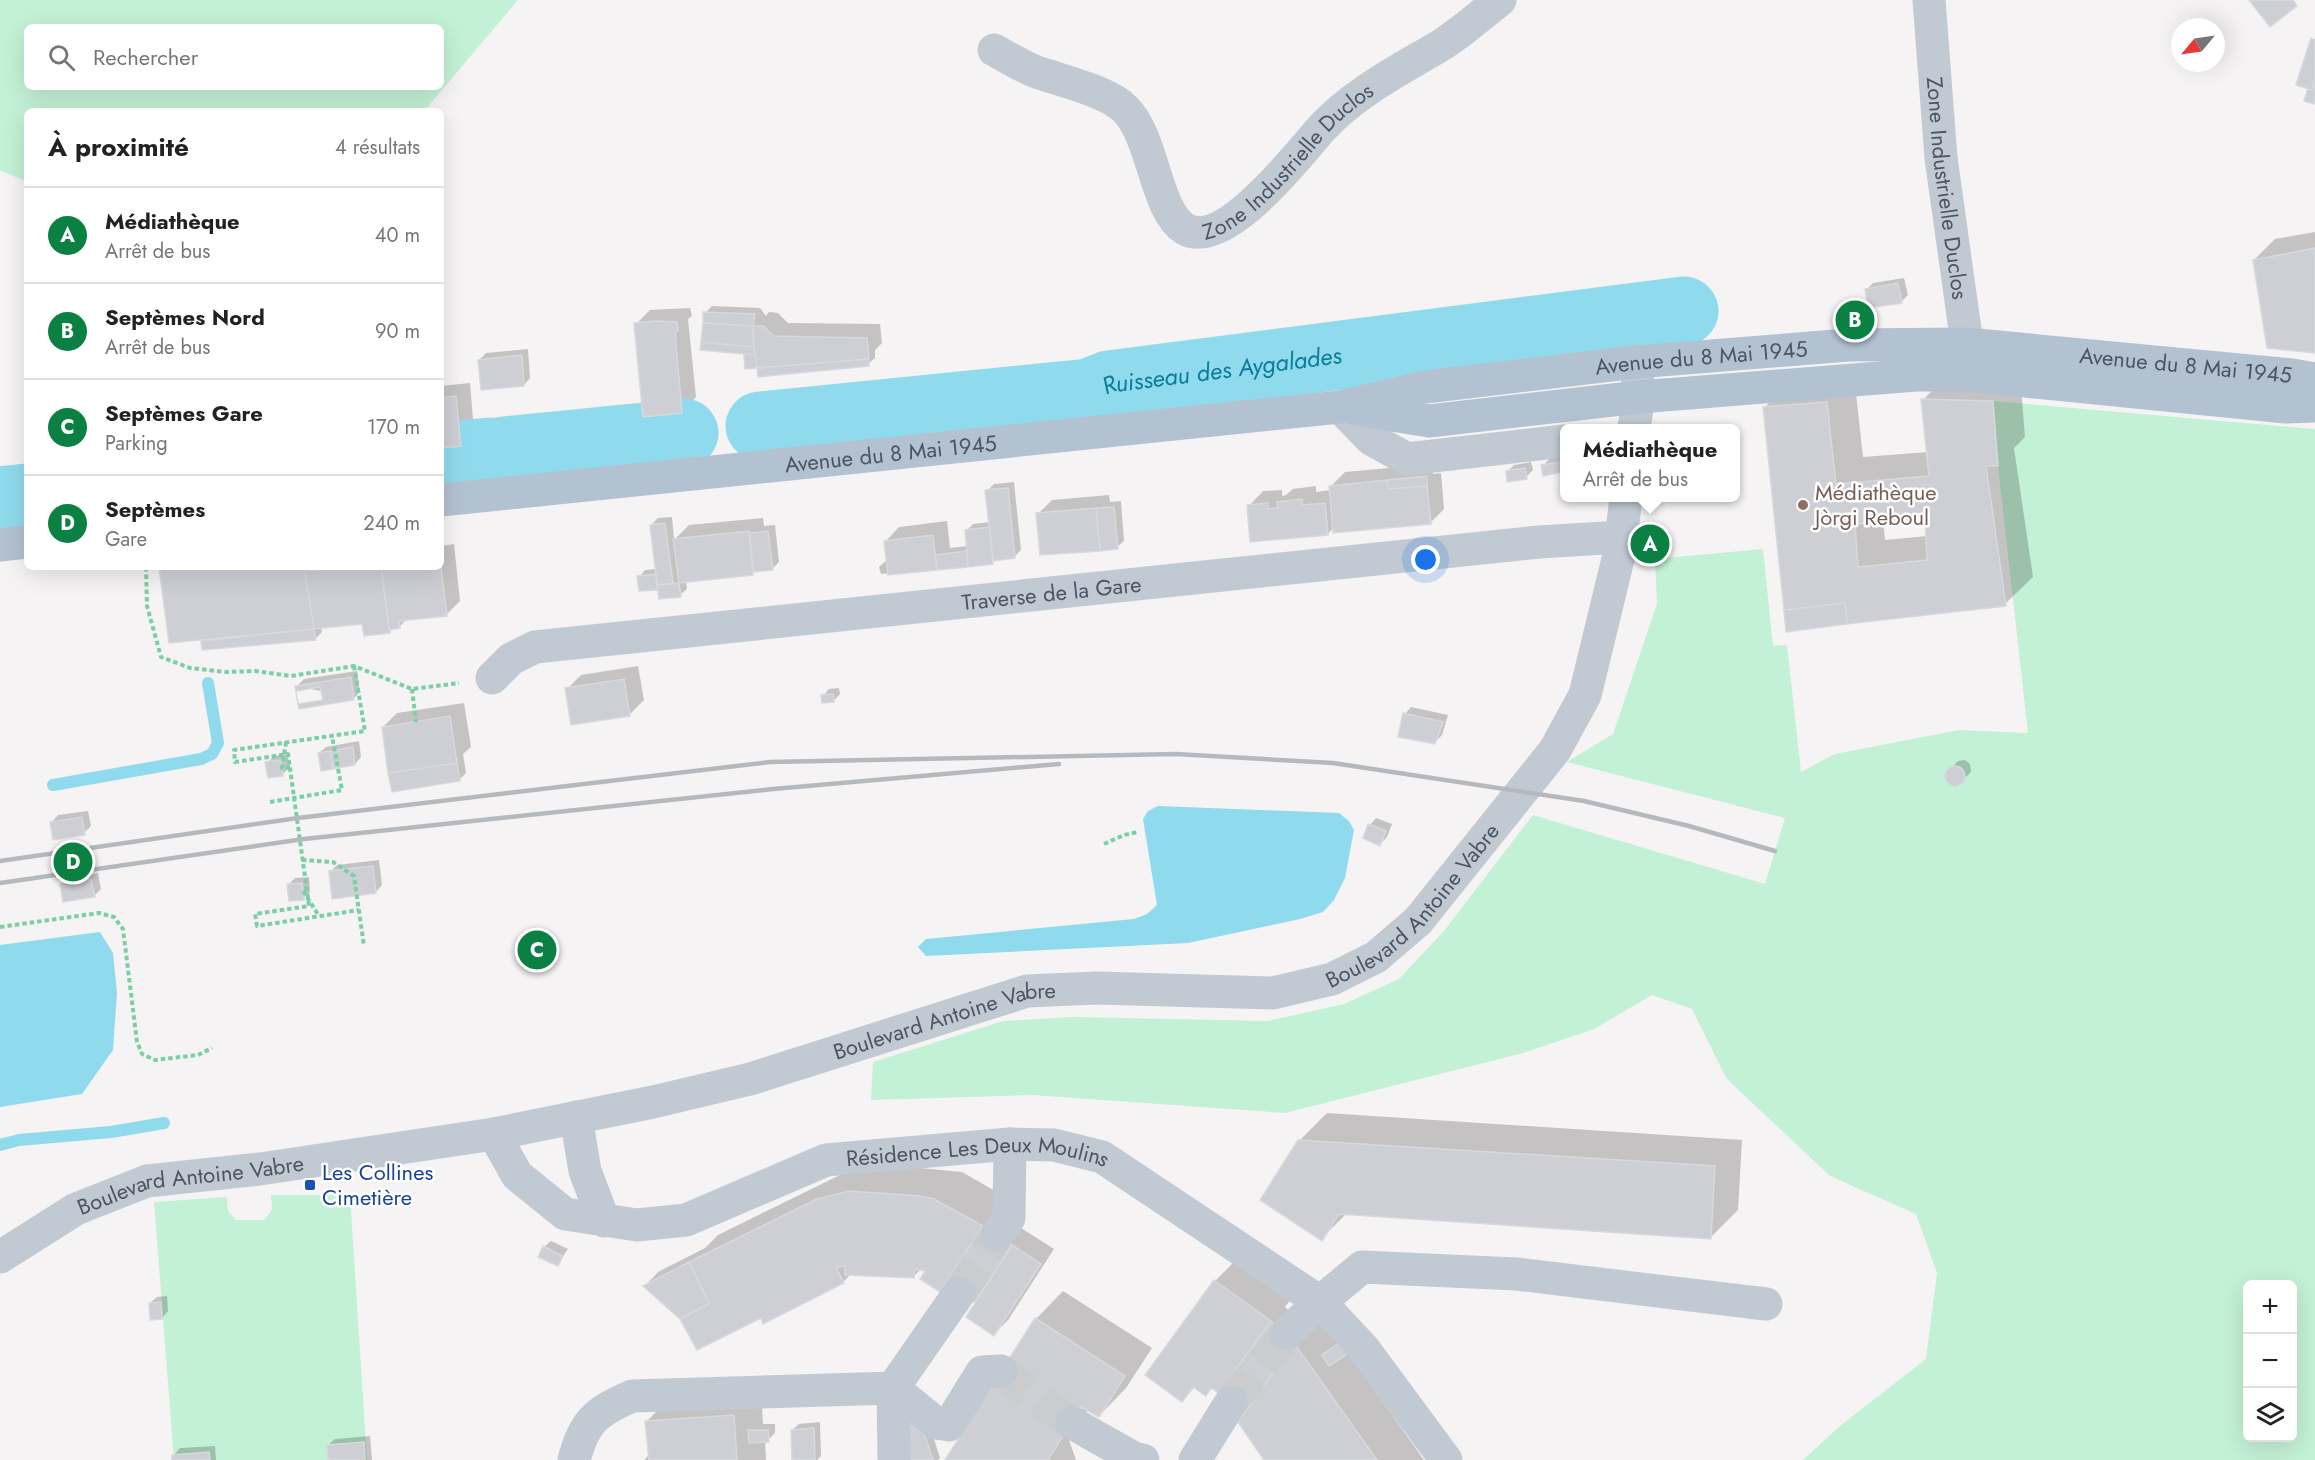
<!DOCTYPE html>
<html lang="fr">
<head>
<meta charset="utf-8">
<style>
  body { margin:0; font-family:Jost,sans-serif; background:#f2f2f2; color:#222 }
  .controls { position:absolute; right:18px; bottom:18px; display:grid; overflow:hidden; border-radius:9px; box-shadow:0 6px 24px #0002 }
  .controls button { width:54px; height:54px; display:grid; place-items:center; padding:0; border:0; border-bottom:2px solid #e0e0e0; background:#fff; color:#222; font:30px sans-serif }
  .compass { position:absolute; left:2171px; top:18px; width:54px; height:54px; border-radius:50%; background:#fff; box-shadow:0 6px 24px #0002; rotate:241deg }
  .you { position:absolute; left:1426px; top:560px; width:21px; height:21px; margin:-15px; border:4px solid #fff; border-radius:50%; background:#1a73e8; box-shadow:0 0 0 9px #1a73e833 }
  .badge { display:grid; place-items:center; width:39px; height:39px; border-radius:50%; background:#0b8043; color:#fff; font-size:20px; font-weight:700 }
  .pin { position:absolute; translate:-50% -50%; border:3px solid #fff; box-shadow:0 2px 6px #0006 }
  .popup { position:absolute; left:1560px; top:424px; width:180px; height:78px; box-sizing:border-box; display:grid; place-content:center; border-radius:9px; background:#fff; filter:drop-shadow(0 2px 4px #0005); font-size:20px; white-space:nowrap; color:#767676 }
  .popup b { font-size:22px; color:#222 }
  .popup::after { content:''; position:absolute; left:50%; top:100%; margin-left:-12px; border:12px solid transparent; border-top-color:#fff }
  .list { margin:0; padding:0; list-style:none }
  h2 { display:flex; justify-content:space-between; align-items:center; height:78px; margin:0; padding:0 24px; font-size:26px }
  h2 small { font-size:20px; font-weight:400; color:#767676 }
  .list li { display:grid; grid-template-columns:39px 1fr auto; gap:18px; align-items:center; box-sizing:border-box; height:96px; padding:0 24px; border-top:2px solid #e0e0e0 }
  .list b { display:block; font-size:22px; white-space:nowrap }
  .list p { margin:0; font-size:20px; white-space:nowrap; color:#767676 }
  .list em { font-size:20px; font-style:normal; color:#767676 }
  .icon { flex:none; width:33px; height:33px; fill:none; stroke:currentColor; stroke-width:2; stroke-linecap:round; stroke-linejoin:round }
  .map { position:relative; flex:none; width:2315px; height:1460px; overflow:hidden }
  .search { position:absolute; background:#fff; box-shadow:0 6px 24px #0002; left:24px; top:24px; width:420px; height:66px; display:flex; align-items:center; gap:15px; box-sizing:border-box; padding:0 21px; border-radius:9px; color:#767676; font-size:22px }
  .panel { position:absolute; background:#fff; box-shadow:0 6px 24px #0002; left:24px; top:108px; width:420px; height:462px; border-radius:9px }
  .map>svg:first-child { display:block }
  .green { fill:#c3f1d5; fill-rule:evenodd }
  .water { fill:#90daee }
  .shadow { fill:#0003; fill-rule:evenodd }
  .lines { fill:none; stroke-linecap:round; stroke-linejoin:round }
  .stream { stroke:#90daee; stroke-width:12 }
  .river { stroke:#90daee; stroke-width:69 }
  .building { fill:#cdcfd5; stroke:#d7d9de; stroke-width:1.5; fill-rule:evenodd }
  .minor-tunnel { stroke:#caccce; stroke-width:33; stroke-dasharray:33 16; stroke-linecap:butt }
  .path { stroke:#7ad0a6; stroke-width:4; stroke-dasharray:4.5 3; stroke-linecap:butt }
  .minor { stroke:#c1cad2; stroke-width:33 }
  .major { stroke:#b3c2d1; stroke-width:33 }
  .rail { stroke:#b5b8bd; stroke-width:4.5 }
  .education-dot { fill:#8d6e63; stroke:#fff; stroke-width:2 }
  .transit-dot { fill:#1a4fb4; stroke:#fff; stroke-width:2 }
  .labels { text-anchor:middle; stroke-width:5; stroke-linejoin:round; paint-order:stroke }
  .street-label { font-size:22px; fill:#4a5661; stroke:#fff }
  .education-label { font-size:22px; fill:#785e54; stroke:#fff; text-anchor:start }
  .transit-label { font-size:22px; fill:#164399; stroke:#fff; text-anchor:start }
  .water-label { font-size:24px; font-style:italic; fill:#0c7c9b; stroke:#fff }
</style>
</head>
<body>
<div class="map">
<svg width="2315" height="1460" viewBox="0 0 2315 1460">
  <rect width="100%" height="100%" fill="#f5f3f3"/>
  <path class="green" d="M 0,0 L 518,0 L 424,111 L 27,111 L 27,182 L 0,170 ZM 27,27 L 441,27 L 441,87 L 27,87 Z
    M 1993,401 L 2315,429 L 2315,1460 L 1803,1460 L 1840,1426 L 1926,1359 L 1937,1273 L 1916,1214 L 1830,1176 L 1726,1078 L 1692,1009 L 1652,995 L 1594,1029 L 1523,1053 L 1285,1113 L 1032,1095 L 871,1100 L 873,1062 L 1003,1021 L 1072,1017 L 1268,1021 L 1344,1004 L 1399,979 L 1444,931 L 1533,815 L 1765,884 L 1785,818 L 1567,762 L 1613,734 L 1657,604 L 1655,559 L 1763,549 L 1773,646 L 1787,645 L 1801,772 L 1835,754 L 1959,730 L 2028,733 L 1998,466 ZM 2248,1284 L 2292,1284 L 2292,1438 L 2248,1438 Z
    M 271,1195 L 350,1195 L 367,1460 L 174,1460 L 154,1202 L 227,1197 L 228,1211 L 236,1220 L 264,1220 L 272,1210 Z"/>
  <path class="water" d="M 1158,806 L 1339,813 L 1349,821 L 1354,830 L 1345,878 L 1334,900 L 1323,912 L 1300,919 L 1188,943 L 926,956 L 918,947 L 926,939 L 1134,919 L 1147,914 L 1157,905 L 1143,819 L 1148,811 Z
    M 100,932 L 113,953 L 117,993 L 113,1050 L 82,1094 L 0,1107 L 0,945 Z"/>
  <path class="shadow" d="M 2315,232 L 2315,351 L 2254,260 L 2275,239 Z
    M 1904,278 L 1908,295 L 1902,301 L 1870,306 L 1867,289 L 1873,283 Z
    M 712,306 L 760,308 L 766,316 L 769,312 L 778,313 L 788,323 L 880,324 L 882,343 L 875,350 L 875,358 L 868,364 L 746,368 L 745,352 L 705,313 Z
    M 690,308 L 692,316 L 688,319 L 696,397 L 682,411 L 636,324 L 650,310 Z
    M 528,349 L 530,378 L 524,385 L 479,360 L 486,353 Z
    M 1950,372 L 2020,374 L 2025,437 L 2014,448 L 2033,577 L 2005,604 L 1847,623 L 1764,408 L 1792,380 L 1854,375 L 1863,457 L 1928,452 L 1923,400 ZM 1926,516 L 1927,536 L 1885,540 L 1883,520 Z
    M 470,383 L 474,431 L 460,445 L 441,446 L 441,386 Z
    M 1564,456 L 1564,468 L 1562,471 L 1543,466 L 1549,459 Z
    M 1531,462 L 1533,470 L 1526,477 L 1507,472 L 1514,465 Z
    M 1401,467 L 1433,470 L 1433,474 L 1441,473 L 1444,509 L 1430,523 L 1334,527 L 1328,534 L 1249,506 L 1263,491 L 1282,490 L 1282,496 L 1286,495 L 1293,489 L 1316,486 L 1316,492 L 1331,490 L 1331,486 L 1345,472 Z
    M 1014,482 L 1021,550 L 1015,556 L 996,559 L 993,563 L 881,574 L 879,567 L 887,560 L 885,542 L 899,527 L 947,521 L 950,548 L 968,546 L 966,531 L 973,524 L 991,522 L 987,491 L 994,484 Z
    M 1109,495 L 1110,502 L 1121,501 L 1124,541 L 1117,547 L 1038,514 L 1052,500 Z
    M 672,517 L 674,540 L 689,525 L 763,518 L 764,526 L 775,525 L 779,562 L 772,569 L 756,570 L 753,573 L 686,580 L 687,589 L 680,595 L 659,588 L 639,577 L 645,570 L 657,569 L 651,525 L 658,518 Z
    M 454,544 L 460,601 L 446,615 L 407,619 L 399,627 L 394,628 L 390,631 L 363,623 L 321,627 L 322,632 L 315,639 L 202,641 L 206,638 L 162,567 L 441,567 L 441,546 Z
    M 638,666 L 644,700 L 630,714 L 567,689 L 581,675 Z
    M 357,671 L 360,692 L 354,698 L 297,686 L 304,679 Z
    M 839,688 L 840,694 L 833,701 L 823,696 L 829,689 Z
    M 464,703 L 471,747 L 463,754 L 466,773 L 459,780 L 383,727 L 397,713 Z
    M 1411,707 L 1448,715 L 1442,735 L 1435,742 L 1405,714 Z
    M 359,741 L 361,757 L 355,764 L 319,753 L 326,747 Z
    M 288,754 L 289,768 L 282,775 L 267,763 L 274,756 Z
    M 1965,760 L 1970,764 L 1971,772 L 1959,784 L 1952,785 L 1947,781 L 1946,773 L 1958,761 Z
    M 88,811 L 91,826 L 84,833 L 52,822 L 58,815 Z
    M 1376,818 L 1392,824 L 1387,837 L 1380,844 L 1365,837 L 1370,825 Z
    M 379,860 L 382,885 L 376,892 L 330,872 L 337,865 Z
    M 98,873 L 101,889 L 94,896 L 62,885 L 68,878 Z
    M 309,877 L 310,892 L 303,898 L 288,885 L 295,878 Z
    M 1327,1113 L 1742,1140 L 1738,1210 L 1711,1237 L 1347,1213 L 1321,1239 L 1299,1141 Z
    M 878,1164 L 962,1172 L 1009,1199 L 999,1214 L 1054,1249 L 1008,1320 L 994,1334 L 977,1302 L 927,1269 L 921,1269 L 913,1277 L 852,1273 L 843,1282 L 762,1316 L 681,1317 L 645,1286 L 658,1272 L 705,1248 L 718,1235 L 846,1172 Z
    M 551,1241 L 568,1249 L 557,1264 L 544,1247 Z
    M 1236,1260 L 1291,1299 L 1285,1307 L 1309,1330 L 1323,1317 L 1424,1460 L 1265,1460 L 1247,1411 L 1212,1387 L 1205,1394 L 1195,1387 L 1182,1400 L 1147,1374 L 1215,1281 Z
    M 1063,1291 L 1152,1348 L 1126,1388 L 1099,1416 L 1088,1410 L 1069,1440 L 1076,1460 L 947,1460 L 1036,1319 Z
    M 167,1296 L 168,1311 L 162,1318 L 150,1303 L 157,1297 Z
    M 761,1388 L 763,1424 L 775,1424 L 775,1433 L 768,1440 L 765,1440 L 766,1460 L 644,1460 L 650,1454 L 647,1421 L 674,1394 Z
    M 820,1422 L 821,1456 L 817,1460 L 794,1460 L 792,1430 L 799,1424 Z
    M 911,1424 L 930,1426 L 940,1458 L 938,1460 L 909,1460 L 904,1430 Z
    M 370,1436 L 372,1460 L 329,1460 L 328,1445 L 335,1439 Z
    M 215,1446 L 216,1460 L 174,1460 L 174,1455 L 180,1448 Z"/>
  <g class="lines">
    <path class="stream" d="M 53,785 L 201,759 L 212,754 L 218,743 L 208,683
      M 0,1145 L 19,1140 L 111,1132 L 164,1123"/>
    <g class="river">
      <path id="s1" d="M 760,426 L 1089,393 L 1109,385 L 1684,311"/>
      <path d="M 504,451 L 684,433"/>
      <path d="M 441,457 L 490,452"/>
      <path d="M 0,501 L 27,498"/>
    </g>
  </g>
  <path class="building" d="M 2249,0 L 2293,0 L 2297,6 L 2270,27 Z
    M 2311,38 L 2315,40 L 2315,79 L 2312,90 L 2296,85 Z
    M 2315,79 L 2315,104 L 2304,101 L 2308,89 L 2312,90 Z
    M 2315,248 L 2315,353 L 2267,348 L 2253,260 Z
    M 1898,283 L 1902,303 L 1868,308 L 1865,289 Z
    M 703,312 L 755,314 L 753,326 L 703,323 Z
    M 657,321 L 677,322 L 678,331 L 675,332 L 682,413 L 643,417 L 634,323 Z
    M 703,323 L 753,326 L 754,347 L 701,342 Z
    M 753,326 L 763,326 L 774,336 L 867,338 L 869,359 L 757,368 L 753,338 Z
    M 701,342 L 754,347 L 755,355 L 700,350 Z
    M 744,354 L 755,355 L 757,368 L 745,369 Z
    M 522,355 L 524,386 L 481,390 L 478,360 Z
    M 869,359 L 869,366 L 758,377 L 757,368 Z
    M 456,396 L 461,446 L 441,448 L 441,398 Z
    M 1921,399 L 1993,401 L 1998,466 L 1986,466 L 2006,606 L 1847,624 L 1845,603 L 1784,610 L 1763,407 L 1827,402 L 1836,484 L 1929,476 ZM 1925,518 L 1927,560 L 1858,567 L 1855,524 Z
    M 1561,462 L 1562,472 L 1543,476 L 1541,465 Z
    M 1525,468 L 1527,479 L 1507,482 L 1506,471 Z
    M 1427,476 L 1427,486 L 1388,489 L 1387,480 Z
    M 1387,480 L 1388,489 L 1427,486 L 1431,524 L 1333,533 L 1329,486 Z
    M 1008,488 L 1015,558 L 993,561 L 985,490 Z
    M 1302,499 L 1302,505 L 1325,503 L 1328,535 L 1250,542 L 1247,505 L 1268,503 L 1268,509 L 1278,508 L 1277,502 Z
    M 1114,507 L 1118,549 L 1100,551 L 1096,508 Z
    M 1096,508 L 1100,551 L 1040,555 L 1036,513 Z
    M 665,523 L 673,583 L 657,585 L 650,525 Z
    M 990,527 L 993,564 L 968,567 L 965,530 Z
    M 749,531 L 753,575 L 679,583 L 673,539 Z
    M 768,531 L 773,570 L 753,572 L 750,533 Z
    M 933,535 L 937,570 L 888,575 L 884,541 Z
    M 967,551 L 968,567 L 937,570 L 935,555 Z
    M 441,566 L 447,616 L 399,621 L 400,628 L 389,630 L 381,567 Z
    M 159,567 L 304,567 L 314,629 L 169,643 Z
    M 304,567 L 308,571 L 347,567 L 381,567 L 390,633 L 364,636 L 362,624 L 314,629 Z
    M 656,574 L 658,590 L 639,591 L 637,576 Z
    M 679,583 L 681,597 L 659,599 L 657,585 Z
    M 1845,603 L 1847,624 L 1786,632 L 1784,610 Z
    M 314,629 L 316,640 L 202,650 L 201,641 Z
    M 351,677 L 354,700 L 299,709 L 295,686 Z
    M 624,679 L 630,716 L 571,725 L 565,688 Z
    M 320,687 L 323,700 L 298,704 L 296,691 Z
    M 833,694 L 834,702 L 822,703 L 821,695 Z
    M 1403,713 L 1443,722 L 1435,744 L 1398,737 Z
    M 450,716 L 457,763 L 388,773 L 382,727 Z
    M 353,747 L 355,765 L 333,769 L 330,751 Z
    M 330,751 L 333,769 L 321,771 L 318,753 Z
    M 281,760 L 283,776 L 268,778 L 265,762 Z
    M 457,763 L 460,781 L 392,792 L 388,773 Z
    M1945 776a10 10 0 1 1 20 0a10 10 0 1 1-20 0Z
    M 82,817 L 85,835 L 53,840 L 50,822 Z
    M 1368,824 L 1386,831 L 1380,846 L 1363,838 Z
    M 373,866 L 376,893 L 332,899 L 329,871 Z
    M 91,879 L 95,897 L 63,902 L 60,884 Z
    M 302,883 L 304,900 L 289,901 L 287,884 Z
    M 1298,1140 L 1715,1166 L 1711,1239 L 1339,1214 L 1322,1241 L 1260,1200 Z
    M 849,1191 L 920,1196 L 934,1199 L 983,1226 L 940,1292 L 920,1279 L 925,1271 L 915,1269 L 914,1278 L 845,1275 L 845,1266 L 836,1268 L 844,1283 L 763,1324 L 761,1318 L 697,1350 L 680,1319 L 709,1304 L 689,1262 L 817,1199 Z
    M 983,1226 L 1012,1245 L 975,1303 L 945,1284 Z
    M 1012,1245 L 1041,1264 L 994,1336 L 966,1317 Z
    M 543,1246 L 563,1256 L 558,1266 L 538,1257 Z
    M 689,1262 L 709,1304 L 680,1319 L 643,1286 Z
    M 1214,1280 L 1271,1321 L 1219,1393 L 1211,1388 L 1206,1396 L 1193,1387 L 1182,1402 L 1145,1375 Z
    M 161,1302 L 162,1319 L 150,1320 L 149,1303 Z
    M 1035,1318 L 1125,1376 L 1099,1417 L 1081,1407 L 1048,1460 L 945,1460 Z
    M 1271,1321 L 1294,1343 L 1245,1412 L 1219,1393 Z
    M 1294,1343 L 1377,1460 L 1264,1460 L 1238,1422 Z
    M 1339,1343 L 1347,1354 L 1329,1366 L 1322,1355 Z
    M 734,1415 L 737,1460 L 649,1460 L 645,1421 Z
    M 914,1426 L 924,1433 L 933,1460 L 908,1460 L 902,1430 Z
    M 814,1428 L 815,1460 L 792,1460 L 791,1430 Z
    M 748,1430 L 768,1430 L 769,1442 L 749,1443 Z
    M 364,1442 L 365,1460 L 328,1460 L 327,1445 Z
    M 209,1452 L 210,1460 L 172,1460 L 172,1455 Z"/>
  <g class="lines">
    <path class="minor-tunnel" d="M 959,1293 L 997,1235
      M 1001,1371 L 1072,1423
      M 1231,1402 L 1286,1334"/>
    <path class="path" d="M 146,567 L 147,606 L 161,657 L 190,668 L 226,672 L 255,671 L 291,676 L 354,666 L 412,689 L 459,683
      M 354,666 L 365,731 L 234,750 L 235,762 L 288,754 L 307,891 L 309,906 L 255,914 L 257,926 L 359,910
      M 412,689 L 416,722
      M 286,742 L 282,768 L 291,767
      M 270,802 L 342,790 L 332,736
      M 1104,844 L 1124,835 L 1138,832
      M 302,860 L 333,862 L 354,876 L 364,946
      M 303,891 L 319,916
      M 0,927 L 99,913 L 114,917 L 123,929 L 137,1042 L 142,1054 L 155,1060 L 198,1055 L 212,1048"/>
    <g class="minor">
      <path id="s2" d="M 1929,0 L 1941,158 L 1967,344 L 1966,373"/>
      <path id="s3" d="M 994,50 C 1007,57 1020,65 1034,71 C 1058,80 1108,91 1125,109 C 1154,137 1155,211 1185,229 C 1225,251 1298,155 1321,129 C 1355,92 1400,70 1443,44 C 1463,31 1481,15 1500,0"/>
      <path d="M 1340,407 L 1371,439 L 1407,459 L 1564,441"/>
      <path d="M 1634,428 L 1639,397 L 1636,362"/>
      <path id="s4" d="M 492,678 L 511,659 L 535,647 L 1539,542 L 1621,537"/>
      <path d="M 576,1117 L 585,1171 L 604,1221"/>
      <path id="s5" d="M 494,1134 L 517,1175 L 565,1214 L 637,1225 L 686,1220 L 826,1160 L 1010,1144 L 1054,1145 L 1102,1157 L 1320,1302 L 1364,1349 L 1446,1460"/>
      <path d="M 997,1235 L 1009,1218 L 1010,1144"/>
      <path id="s6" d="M 0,1257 L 76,1209 L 147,1181 L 260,1169 L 494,1134 L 653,1102 L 750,1079 L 1027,991 L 1097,988 L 1273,993 L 1332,979 L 1376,957 L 1418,921 L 1555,750 L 1585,695 L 1619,555 L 1626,498"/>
      <path d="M 1286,1334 L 1320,1302 L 1362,1267 L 1516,1274 L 1766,1304"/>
      <path d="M 1072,1423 L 1134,1458 L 1143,1460"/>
      <path d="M 574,1460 C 584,1421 596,1412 632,1396 L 893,1388 L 936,1423 L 949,1425 L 982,1372 L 1001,1371"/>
      <path d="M 894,1460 L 893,1388 L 959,1293"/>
      <path d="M 1195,1460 L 1231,1402"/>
    </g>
    <g class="major">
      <path d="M 1355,409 L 1429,421 L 1639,397 L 1916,375 L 1966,375 L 2286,407 L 2315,406"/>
      <path id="s7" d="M 441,500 L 1340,407 L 1425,387 L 1636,362 L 1848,345 L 1967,344 L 2292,375 L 2315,379"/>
      <path d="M 0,545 L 27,542"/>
    </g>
    <path class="rail" d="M 0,861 L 298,818 L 770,762 L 1176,754 L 1333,763 L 1584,801 L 1689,826 L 1775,851
      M 0,883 L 304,839 L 773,789 L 1059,764"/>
  </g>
  <circle class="education-dot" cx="1803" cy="505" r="6"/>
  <rect class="transit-dot" x="304" y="1179" width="12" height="12" rx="3"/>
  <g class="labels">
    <g class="street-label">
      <text dy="8" stroke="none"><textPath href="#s3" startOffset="411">Zone Industrielle Duclos</textPath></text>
      <text dy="8" stroke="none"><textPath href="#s2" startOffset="189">Zone Industrielle Duclos</textPath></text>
      <text dy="8" stroke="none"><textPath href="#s7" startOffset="1269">Avenue du 8 Mai 1945</textPath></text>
      <text dy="8" stroke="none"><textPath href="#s7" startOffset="1755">Avenue du 8 Mai 1945</textPath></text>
      <text dy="8" stroke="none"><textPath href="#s7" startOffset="452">Avenue du 8 Mai 1945</textPath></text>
      <text dy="8" stroke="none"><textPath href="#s4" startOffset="573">Traverse de la Gare</textPath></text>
      <text dy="8" stroke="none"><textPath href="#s6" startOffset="1486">Boulevard Antoine Vabre</textPath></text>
      <text dy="8" stroke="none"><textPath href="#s6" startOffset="982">Boulevard Antoine Vabre</textPath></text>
      <text dy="8" stroke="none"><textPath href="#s5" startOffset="536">Résidence Les Deux Moulins</textPath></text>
      <text dy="8" stroke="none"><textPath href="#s6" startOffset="208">Boulevard Antoine Vabre</textPath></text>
    </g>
    <g class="education-label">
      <text x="1815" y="500">Médiathèque<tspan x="1815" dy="25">Jòrgi Reboul</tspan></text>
    </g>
    <g class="transit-label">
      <text x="322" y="1180">Les Collines<tspan x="322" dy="25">Cimetière</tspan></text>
    </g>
    <g class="water-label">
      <text dy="8" stroke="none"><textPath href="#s1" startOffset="466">Ruisseau des Aygalades</textPath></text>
    </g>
  </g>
</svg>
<div class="controls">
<button>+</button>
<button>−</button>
<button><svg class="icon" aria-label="layers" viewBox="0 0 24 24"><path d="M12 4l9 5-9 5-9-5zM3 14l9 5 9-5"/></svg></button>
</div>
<svg class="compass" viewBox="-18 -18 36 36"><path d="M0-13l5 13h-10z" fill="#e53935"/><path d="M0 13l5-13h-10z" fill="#767676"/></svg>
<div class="you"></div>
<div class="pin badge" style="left:1650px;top:544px">A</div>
<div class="popup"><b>Médiathèque</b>Arrêt de bus</div>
<div class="pin badge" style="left:1855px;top:320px">B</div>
<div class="pin badge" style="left:537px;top:950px">C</div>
<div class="pin badge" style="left:73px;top:862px">D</div>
<div class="search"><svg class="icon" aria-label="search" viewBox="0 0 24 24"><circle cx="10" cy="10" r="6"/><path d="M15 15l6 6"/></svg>Rechercher</div>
<section class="panel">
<h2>À proximité<small>4 résultats</small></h2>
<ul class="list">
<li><span class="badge">A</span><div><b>Médiathèque</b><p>Arrêt de bus</p></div><em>40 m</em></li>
<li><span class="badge">B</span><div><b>Septèmes Nord</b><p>Arrêt de bus</p></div><em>90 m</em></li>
<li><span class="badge">C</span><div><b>Septèmes Gare</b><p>Parking</p></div><em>170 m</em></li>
<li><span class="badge">D</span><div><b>Septèmes</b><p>Gare</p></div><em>240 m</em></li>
</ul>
</section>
</div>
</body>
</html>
